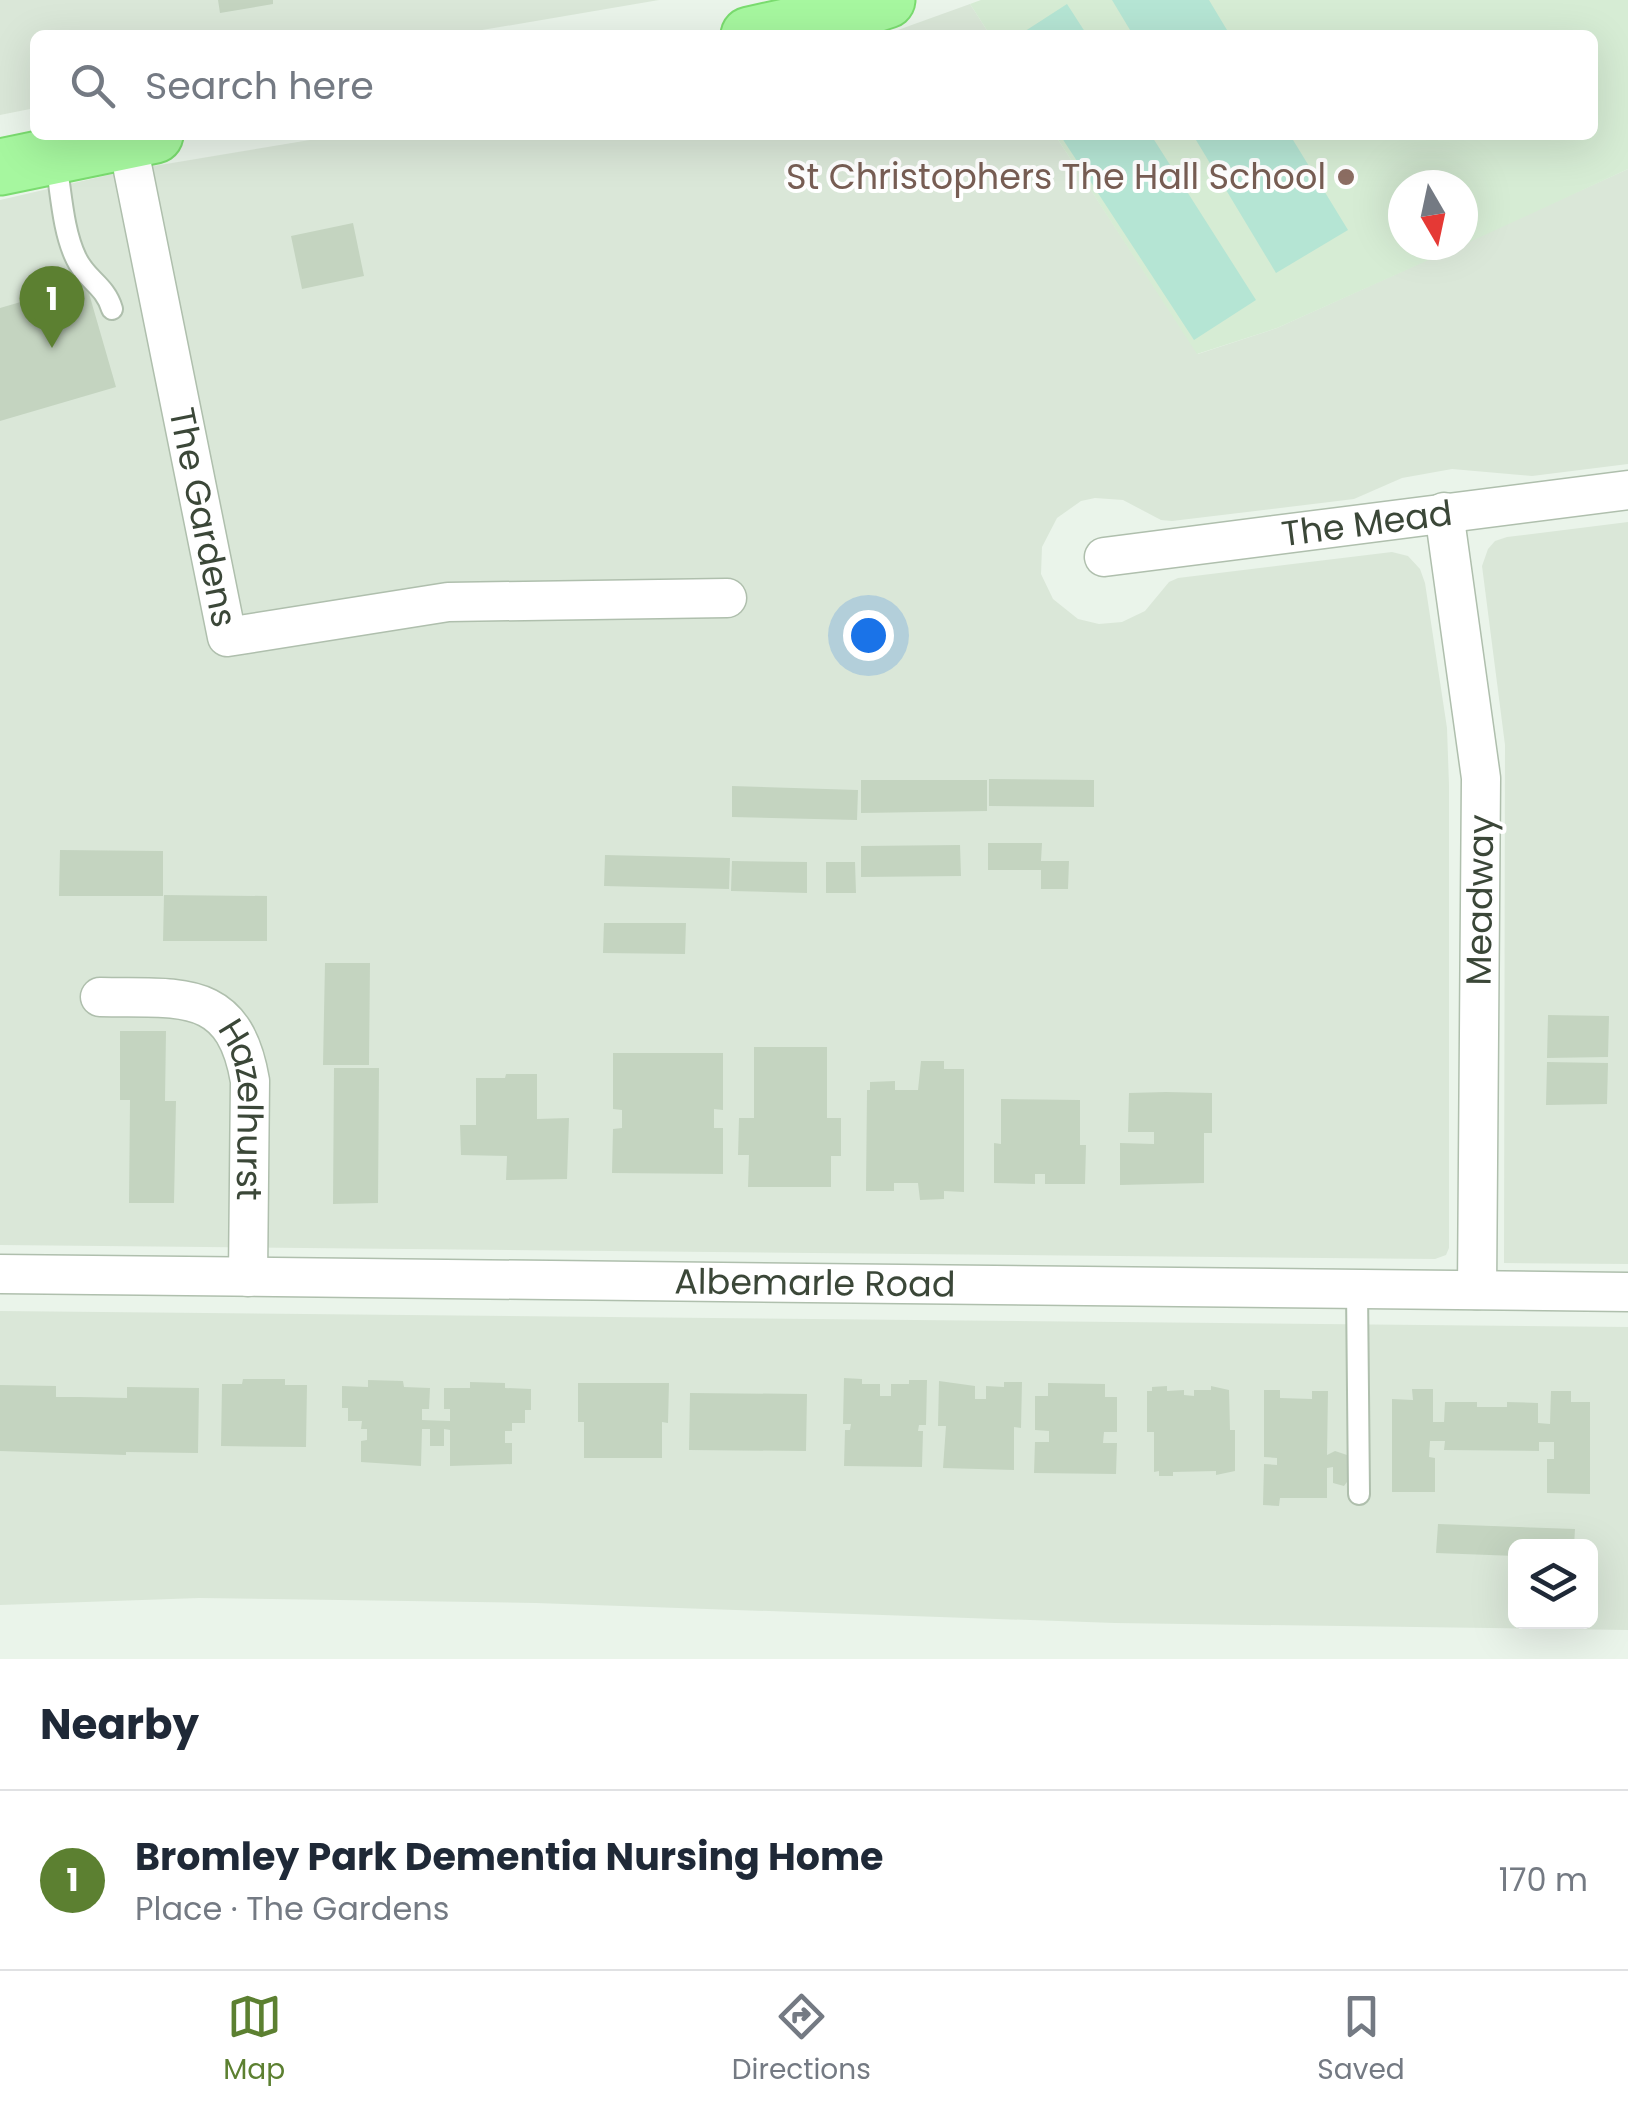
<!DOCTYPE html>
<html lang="en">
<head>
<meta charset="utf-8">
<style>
  body { margin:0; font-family:Poppins,sans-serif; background:#f6f6f7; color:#1f2937 }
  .controls { position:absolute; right:30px; bottom:30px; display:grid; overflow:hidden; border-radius:15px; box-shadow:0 10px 40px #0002 }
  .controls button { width:90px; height:90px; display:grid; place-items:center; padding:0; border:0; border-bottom:2px solid #e0e1e3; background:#fff; color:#1f2937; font:50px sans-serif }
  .compass { position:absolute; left:1388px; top:170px; width:90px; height:90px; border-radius:50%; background:#fff; box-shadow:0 10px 40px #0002; rotate:171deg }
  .you { position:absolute; left:868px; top:635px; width:35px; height:35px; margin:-25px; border:8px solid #fff; border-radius:50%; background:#1a73e8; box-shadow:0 0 0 15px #1a73e833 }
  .badge { display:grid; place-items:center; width:65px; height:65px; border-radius:50%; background:#5c8031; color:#fff; font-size:32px; font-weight:700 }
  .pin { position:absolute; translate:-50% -82px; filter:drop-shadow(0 2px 5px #0008) }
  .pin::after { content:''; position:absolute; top:52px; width:35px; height:30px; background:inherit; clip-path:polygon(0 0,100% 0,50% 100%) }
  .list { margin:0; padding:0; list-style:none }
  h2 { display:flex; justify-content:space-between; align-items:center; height:130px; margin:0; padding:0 40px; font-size:42px }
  h2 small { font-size:32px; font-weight:400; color:#747a83 }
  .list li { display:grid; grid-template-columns:65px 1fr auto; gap:30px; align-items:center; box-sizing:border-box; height:180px; padding:0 40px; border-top:2px solid #e0e1e3 }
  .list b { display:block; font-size:38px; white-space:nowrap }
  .list p { margin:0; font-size:32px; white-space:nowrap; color:#747a83 }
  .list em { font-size:32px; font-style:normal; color:#747a83 }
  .icon { flex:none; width:55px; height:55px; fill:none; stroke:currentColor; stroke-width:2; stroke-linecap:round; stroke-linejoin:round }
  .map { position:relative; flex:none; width:1628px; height:1659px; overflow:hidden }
  .search { position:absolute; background:#fff; box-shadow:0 10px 40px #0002; left:30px; right:30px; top:30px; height:110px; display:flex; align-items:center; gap:25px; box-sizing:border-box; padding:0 35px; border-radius:15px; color:#747a83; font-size:38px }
  .sheet { height:310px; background:#fff }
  nav { display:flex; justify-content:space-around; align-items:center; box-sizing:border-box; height:140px; border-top:2px solid #e0e1e3; background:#fff; font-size:28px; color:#747a83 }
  nav a { display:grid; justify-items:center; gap:5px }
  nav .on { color:#5c8031 }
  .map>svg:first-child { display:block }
  .residential { fill:#dae7d8; fill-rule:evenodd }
  .education { fill:#d6ecd4 }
  .green { fill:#b5e5d4 }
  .building { fill:#c4d4c0 }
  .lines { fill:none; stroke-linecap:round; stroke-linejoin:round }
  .lane-casing { stroke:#afbfad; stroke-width:24 }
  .street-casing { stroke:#afbfad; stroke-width:41 }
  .primary-casing { stroke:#7adc6f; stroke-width:59 }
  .lane { stroke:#fff; stroke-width:20 }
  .street { stroke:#fff; stroke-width:38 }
  .primary { stroke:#a6f79f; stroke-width:55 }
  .education-dot { fill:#8d6e63; stroke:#fff; stroke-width:4 }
  .labels { text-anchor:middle; stroke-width:8; stroke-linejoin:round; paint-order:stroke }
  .education-label { font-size:35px; fill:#785e54; stroke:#fff; text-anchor:end }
  .street-label { font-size:35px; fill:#3b4738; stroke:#fff }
</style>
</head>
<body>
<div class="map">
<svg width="1628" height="1659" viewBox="0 0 1628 1659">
  <rect width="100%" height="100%" fill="#eaf4ea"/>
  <path class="residential" d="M 0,0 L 659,0 L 453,35 L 35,35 L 35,108 L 0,115 Z
    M 970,4 L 990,35 L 884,35 Z
    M 340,135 L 1055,135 L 1198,354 L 1277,328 L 1628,169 L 1628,464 L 1532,476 L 1452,469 L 1402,478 L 1354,499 L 1172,521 L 1161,520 L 1123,500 L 1095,498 L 1081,501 L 1057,518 L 1042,547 L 1041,574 L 1053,599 L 1078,619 L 1099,624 L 1122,622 L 1145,611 L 1169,582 L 1178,578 L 1392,552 L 1408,556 L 1420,569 L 1425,583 L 1447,728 L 1449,785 L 1449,1248 L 1446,1255 L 1435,1259 L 0,1245 L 0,200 L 130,170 Z
    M 1628,522 L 1628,1264 L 1504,1263 L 1505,745 L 1482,566 L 1488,549 L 1495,541 L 1507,537 Z
    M 0,1311 L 1628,1327 L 1628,1630 L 1115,1623 L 536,1603 L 199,1598 L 0,1605 ZM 1516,1546 L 1590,1546 L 1590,1622 L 1516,1622 Z"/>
  <path class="education" d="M 981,0 L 1628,0 L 1628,169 L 1463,245 L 1463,185 L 1403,185 L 1403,245 L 1462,245 L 1277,328 L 1197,354 L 1055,135 L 1593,135 L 1593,35 L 990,35 L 970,4 Z"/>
  <path class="green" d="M 1112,0 L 1209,0 L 1230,35 L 1133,35 Z
    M 1067,4 L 1087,35 L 1019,35 Z
    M 1060,135 L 1151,135 L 1256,300 L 1194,340 Z
    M 1193,135 L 1290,135 L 1348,230 L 1276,273 Z"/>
  <path class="building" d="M 218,0 L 273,0 L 273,4 L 220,13 Z
    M 353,223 L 364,276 L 302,289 L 291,236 Z
    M 86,283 L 116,387 L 0,421 L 0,308 Z
    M 989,779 L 1094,780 L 1094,807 L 989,806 Z
    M 861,780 L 987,780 L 987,811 L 861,813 Z
    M 732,786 L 858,790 L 857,820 L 732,817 Z
    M 988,843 L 1042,843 L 1041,861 L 1069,861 L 1068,889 L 1041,889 L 1041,870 L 988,870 Z
    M 960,845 L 961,876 L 861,877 L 861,846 Z
    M 60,850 L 163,851 L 163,896 L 59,896 Z
    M 605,855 L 730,858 L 729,889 L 604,886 Z
    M 732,861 L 807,862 L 807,893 L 731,891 Z
    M 826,862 L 855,862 L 856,893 L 826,893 Z
    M 164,895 L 267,896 L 267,941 L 163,941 Z
    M 604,923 L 686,923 L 685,954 L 603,953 Z
    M 325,963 L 370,963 L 369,1065 L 323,1065 Z
    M 1548,1015 L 1609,1016 L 1608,1057 L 1547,1058 Z
    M 120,1031 L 166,1031 L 165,1101 L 176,1101 L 174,1203 L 129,1203 L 130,1100 L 120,1100 Z
    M 754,1047 L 827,1047 L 827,1118 L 841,1118 L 841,1156 L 831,1156 L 831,1187 L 748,1187 L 749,1155 L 738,1155 L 739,1118 L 754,1118 Z
    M 613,1053 L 723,1053 L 723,1110 L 714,1109 L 714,1128 L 723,1128 L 723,1174 L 612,1173 L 613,1129 L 622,1128 L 622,1110 L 613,1109 Z
    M 921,1061 L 944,1061 L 944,1069 L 964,1069 L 964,1192 L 944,1191 L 944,1199 L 920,1200 L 918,1183 L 894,1183 L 894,1191 L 866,1191 L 867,1090 L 870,1090 L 870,1082 L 895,1081 L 895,1090 L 918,1090 Z
    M 1547,1062 L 1608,1063 L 1607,1104 L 1546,1105 Z
    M 334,1068 L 379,1068 L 378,1203 L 333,1204 Z
    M 506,1074 L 537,1074 L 537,1119 L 569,1118 L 567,1179 L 506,1180 L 507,1156 L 461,1155 L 460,1125 L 476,1125 L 476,1078 L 505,1078 Z
    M 1166,1092 L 1212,1093 L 1212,1133 L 1204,1133 L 1204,1183 L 1120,1185 L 1120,1143 L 1154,1144 L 1154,1132 L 1128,1132 L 1129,1093 Z
    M 1001,1099 L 1080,1100 L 1080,1145 L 1086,1145 L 1085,1184 L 1045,1184 L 1045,1174 L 1035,1174 L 1035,1184 L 994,1183 L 994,1143 L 1001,1144 Z
    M 844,1378 L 862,1379 L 862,1384 L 880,1384 L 880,1396 L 891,1396 L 891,1384 L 909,1384 L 909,1380 L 927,1380 L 926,1425 L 919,1425 L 918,1431 L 923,1431 L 922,1467 L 844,1466 L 845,1430 L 850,1430 L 851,1424 L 843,1424 Z
    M 243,1379 L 285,1379 L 285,1385 L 307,1385 L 306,1447 L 221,1446 L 222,1384 L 242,1384 Z
    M 368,1380 L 403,1381 L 404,1387 L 430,1388 L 429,1409 L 422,1409 L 422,1420 L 450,1421 L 450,1409 L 444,1409 L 444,1388 L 470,1388 L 470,1382 L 505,1383 L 505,1388 L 531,1389 L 531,1410 L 525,1410 L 525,1423 L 512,1423 L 512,1431 L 505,1431 L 505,1443 L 512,1443 L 512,1464 L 450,1466 L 450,1430 L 444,1429 L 444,1446 L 430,1446 L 430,1429 L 422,1429 L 421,1466 L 361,1462 L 361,1441 L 367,1440 L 367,1429 L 361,1429 L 362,1421 L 348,1421 L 348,1408 L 342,1408 L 342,1386 L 368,1387 Z
    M 939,1381 L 975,1386 L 975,1399 L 986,1399 L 986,1386 L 1004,1387 L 1004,1382 L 1022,1382 L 1021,1428 L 1014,1427 L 1014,1470 L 943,1468 L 946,1426 L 938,1426 Z
    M 578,1383 L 669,1383 L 668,1423 L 662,1422 L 662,1458 L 584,1458 L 584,1422 L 578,1422 Z
    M 1048,1383 L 1105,1384 L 1105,1397 L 1117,1397 L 1117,1432 L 1104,1432 L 1103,1443 L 1117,1443 L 1116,1474 L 1034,1473 L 1035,1442 L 1049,1442 L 1049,1431 L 1035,1430 L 1035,1396 L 1048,1396 Z
    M 0,1385 L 56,1386 L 56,1397 L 80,1397 L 127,1398 L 127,1387 L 199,1388 L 198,1453 L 126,1452 L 126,1455 L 0,1451 Z
    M 1167,1386 L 1167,1391 L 1184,1390 L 1184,1395 L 1194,1396 L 1194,1390 L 1211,1390 L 1211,1386 L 1229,1390 L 1230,1430 L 1235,1430 L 1235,1471 L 1216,1475 L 1216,1471 L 1173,1472 L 1173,1476 L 1159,1476 L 1159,1471 L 1154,1472 L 1154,1432 L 1147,1432 L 1147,1391 L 1152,1391 L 1152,1387 Z
    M 1412,1389 L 1433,1389 L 1433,1422 L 1444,1422 L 1445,1402 L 1477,1402 L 1477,1407 L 1507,1407 L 1507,1402 L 1538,1403 L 1538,1423 L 1550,1424 L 1551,1391 L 1571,1391 L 1571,1402 L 1590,1402 L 1590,1494 L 1547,1493 L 1547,1459 L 1554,1459 L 1554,1442 L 1539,1442 L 1539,1451 L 1444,1450 L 1445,1441 L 1430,1441 L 1429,1457 L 1435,1458 L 1435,1492 L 1392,1492 L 1392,1399 L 1413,1400 Z
    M 1264,1390 L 1280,1390 L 1280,1398 L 1312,1399 L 1312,1391 L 1328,1391 L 1327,1455 L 1335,1451 L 1347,1455 L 1347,1482 L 1344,1486 L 1333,1483 L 1333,1467 L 1327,1468 L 1327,1498 L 1280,1498 L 1279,1506 L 1263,1505 L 1264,1464 L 1277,1465 L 1277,1458 L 1264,1457 Z
    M 690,1393 L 807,1394 L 806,1451 L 689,1450 Z
    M 1438,1524 L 1575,1529 L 1574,1546 L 1516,1546 L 1516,1556 L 1436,1553 Z"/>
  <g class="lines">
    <defs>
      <path id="lane" d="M 55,157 C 61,188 62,229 76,258 C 86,280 105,285 112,309
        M 1357,1290 L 1359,1494"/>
      <g id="street">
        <path id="s1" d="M 127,140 L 227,637 L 448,602 L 727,598"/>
        <path d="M 1444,512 L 1481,778 L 1477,1290"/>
        <path id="s2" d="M 1104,557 L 1628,490"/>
        <path id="s3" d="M 100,997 C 179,999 234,986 250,1081 L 248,1277"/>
        <path id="s4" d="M 0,1274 L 1628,1292"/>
      </g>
      <path id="primary" d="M 749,35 L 841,15 L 887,0
        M 0,167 L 155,135"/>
    </defs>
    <use href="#lane" class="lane-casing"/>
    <use href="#street" class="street-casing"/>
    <use href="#primary" class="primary-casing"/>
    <use href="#lane" class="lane"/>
    <use href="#street" class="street"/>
    <use href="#primary" class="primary"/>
  </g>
  <circle class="education-dot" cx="1346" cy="177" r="10"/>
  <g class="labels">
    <g class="education-label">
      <text x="1326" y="189">St Christophers The Hall School</text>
    </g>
    <g class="street-label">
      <text dy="12" stroke="none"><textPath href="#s1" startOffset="385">The Gardens</textPath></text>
      <text dy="12" stroke="none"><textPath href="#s2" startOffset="265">The Mead</textPath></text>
      <text transform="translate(1480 900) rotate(-89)" y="12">Meadway</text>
      <text dy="12" stroke="none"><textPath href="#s3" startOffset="225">Hazelhurst</textPath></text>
      <text dy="12" stroke="none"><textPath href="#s4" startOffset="815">Albemarle Road</textPath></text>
    </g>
  </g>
</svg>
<div class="controls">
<button><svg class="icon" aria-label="layers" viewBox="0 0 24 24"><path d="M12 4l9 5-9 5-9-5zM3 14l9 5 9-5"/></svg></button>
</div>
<svg class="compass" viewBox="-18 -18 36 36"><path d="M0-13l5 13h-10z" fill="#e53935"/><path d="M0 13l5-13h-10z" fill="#747a83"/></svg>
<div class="you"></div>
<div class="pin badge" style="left:52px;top:348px">1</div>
<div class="search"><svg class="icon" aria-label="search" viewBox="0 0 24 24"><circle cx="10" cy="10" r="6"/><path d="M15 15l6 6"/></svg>Search here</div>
</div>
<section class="sheet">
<h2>Nearby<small></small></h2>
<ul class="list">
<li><span class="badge">1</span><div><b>Bromley Park Dementia Nursing Home</b><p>Place · The Gardens</p></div><em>170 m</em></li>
</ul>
</section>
<nav>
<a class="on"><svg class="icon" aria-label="map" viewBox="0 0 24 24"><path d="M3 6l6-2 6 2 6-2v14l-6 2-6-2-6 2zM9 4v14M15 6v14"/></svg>Map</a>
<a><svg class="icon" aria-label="directions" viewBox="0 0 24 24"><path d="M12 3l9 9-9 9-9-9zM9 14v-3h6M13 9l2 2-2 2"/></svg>Directions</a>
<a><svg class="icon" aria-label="saved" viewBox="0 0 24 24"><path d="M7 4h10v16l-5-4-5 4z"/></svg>Saved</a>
</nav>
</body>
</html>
